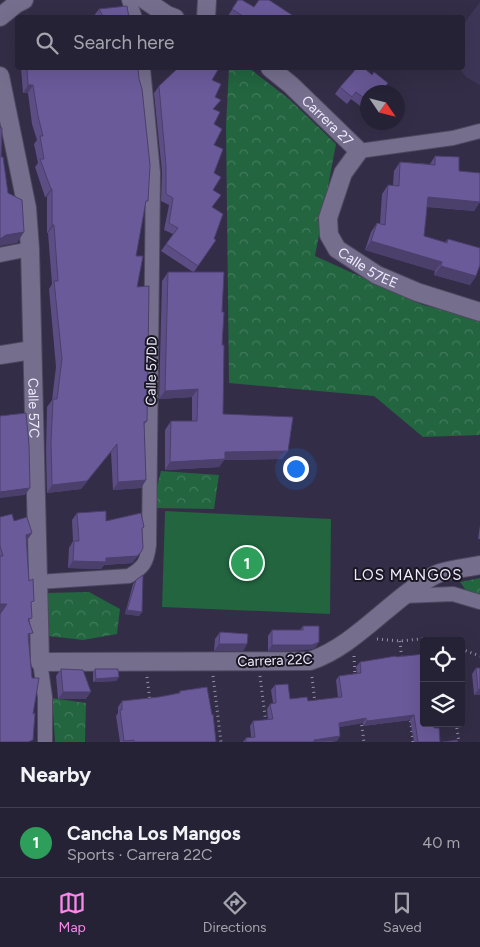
<!DOCTYPE html>
<html lang="en">
<head>
<meta charset="utf-8">
<style>
  body { margin:0; font-family:Figtree,sans-serif; background:#322f41; color:#f1f3f6 }
  .controls { position:absolute; right:15px; bottom:15px; display:grid; overflow:hidden; border-radius:5px; box-shadow:0 5px 20px #0002 }
  .controls button { width:45px; height:45px; display:grid; place-items:center; padding:0; border:0; border-bottom:1px solid #423f50; background:#262235; color:#f1f3f6; font:25px sans-serif }
  .compass { position:absolute; left:360px; top:85px; width:45px; height:45px; border-radius:50%; background:#262235; box-shadow:0 5px 20px #0002; rotate:125deg }
  .you { position:absolute; left:295px; top:468px; width:18px; height:18px; margin:-12px; border:4px solid #fff; border-radius:50%; background:#1a73e8; box-shadow:0 0 0 8px #1a73e833 }
  .badge { display:grid; place-items:center; width:32px; height:32px; border-radius:50%; background:#f888ea; color:#fff; font-size:16px; font-weight:700 }
  .pin { position:absolute; translate:-50% -50%; border:2px solid #fff; box-shadow:0 1px 5px #0006 }
  .list { margin:0; padding:0; list-style:none }
  h2 { display:flex; justify-content:space-between; align-items:center; height:65px; margin:0; padding:0 20px; font-size:21px }
  h2 small { font-size:16px; font-weight:400; color:#a4a4ad }
  .list li { display:grid; grid-template-columns:32px 1fr auto; gap:15px; align-items:center; box-sizing:border-box; height:70px; padding:0 20px; border-top:1px solid #423f50 }
  .list b { display:block; font-size:19px; white-space:nowrap }
  .list p { margin:0; font-size:16px; white-space:nowrap; color:#a4a4ad }
  .list em { font-size:16px; font-style:normal; color:#a4a4ad }
  .icon { flex:none; width:28px; height:28px; fill:none; stroke:currentColor; stroke-width:2; stroke-linecap:round; stroke-linejoin:round }
  .map { position:relative; flex:none; width:480px; height:742px; overflow:hidden }
  .search { position:absolute; background:#262235; box-shadow:0 5px 20px #0002; left:15px; right:15px; top:15px; height:55px; display:flex; align-items:center; gap:12px; box-sizing:border-box; padding:0 18px; border-radius:5px; color:#a4a4ad; font-size:19px }
  .sheet { height:135px; background:#262235 }
  nav { display:flex; justify-content:space-around; align-items:center; box-sizing:border-box; height:70px; border-top:1px solid #423f50; background:#262235; font-size:14px; color:#a4a4ad }
  nav a { display:grid; justify-items:center; gap:2px }
  nav .on { color:#f888ea }
  .map>svg:first-child { display:block }
  .built { fill:#3e3657 }
  .grass { fill:#22653f }
  .forest { fill:url(#forest-crowns) }
  .lines { fill:none; stroke-linecap:round; stroke-linejoin:round }
  .minor-casing { stroke:#4e495f; stroke-width:16 }
  .tertiary-casing { stroke:#4e495f; stroke-width:20 }
  .path { stroke:#9590a6; stroke-width:3; stroke-dasharray:1 4; stroke-linecap:butt }
  .minor { stroke:#756e8d; stroke-width:14 }
  .tertiary { stroke:#756e8d; stroke-width:18 }
  .wall { fill:#5c4d84 }
  .shaded-wall { fill:#4b3f6c }
  .building { fill:#6b5a9a; stroke:#4b3f6c }
  .labels { text-anchor:middle; stroke-width:4; stroke-linejoin:round; paint-order:stroke }
  .street-label { font-size:14px; fill:#efecfe; stroke:#1a1723 }
  .neighbourhood-label { font-size:15px; letter-spacing:1px; fill:#efecfe; stroke:#1a1723 }
</style>
</head>
<body>
<div class="map">
<svg width="480" height="742" viewBox="0 0 480 742">
  <defs>
    <pattern id="forest-crowns" width="20" height="18" patternUnits="userSpaceOnUse" patternTransform="scale(1.25)"><rect width="20" height="18" fill="#22653f"/><path d="M2 6a3 3 0 1 1 6 0M12 15a3 3 0 1 1 6 0" fill="none" stroke="#427b5c"/></pattern>
  </defs>
  <rect width="100%" height="100%" fill="#332d47"/>
  <path class="built" d="M 480,2 L 480,85 L 466,77 L 459,68 L 462,68 L 463,25 Z"/>
  <path class="grass" d="M 165,511 L 331,519 L 330,614 L 162,607 Z"/>
  <path class="forest" d="M 229,68 L 249,68 L 289,99 L 336,144 L 315,256 L 423,305 L 480,318 L 480,435 L 423,437 L 374,396 L 229,383 L 226,126 Z
    M 161,471 L 219,475 L 214,509 L 152,508 Z
    M 480,578 L 480,596 L 468,593 L 460,582 Z
    M 89,592 L 120,609 L 117,634 L 83,640 L 48,636 L 45,593 Z
    M 52,698 L 86,703 L 85,742 L 55,742 Z"/>
  <g class="lines">
    <defs>
      <path id="minor" d="M 129,0 L 135,18
        M 359,151 L 453,138 L 480,131
        M 0,255 L 30,249
        M 38,582 L 129,576 C 144,567 147,562 149,545 L 153,173 L 143,68
        M 403,596 L 453,594 L 480,602
        M 40,662 L 45,697 L 45,742"/>
      <g id="tertiary">
        <path d="M 145,0 L 167,15 L 175,18"/>
        <path d="M 0,17 L 16,4 L 24,0"/>
        <path d="M 206,18 L 207,0"/>
        <path id="s1" d="M 270,68 L 291,85 L 359,151 L 343,173 L 328,218 L 329,235 L 337,249 L 377,275 L 417,292 L 480,312"/>
        <path id="s2" d="M 0,76 L 27,208 L 30,249 L 40,662 L 310,661 C 356,646 391,598 435,575 C 446,569 467,568 480,565"/>
        <path d="M 0,355 L 32,350"/>
      </g>
    </defs>
    <use href="#minor" class="minor-casing"/>
    <use href="#tertiary" class="tertiary-casing"/>
    <path class="path" d="M 377,639 L 400,641 L 431,638 L 439,641
      M 400,641 L 402,661
      M 461,649 L 480,656
      M 354,656 L 355,677
      M 213,676 L 221,742
      M 260,676 L 266,724
      M 147,677 L 150,701
      M 312,677 L 315,703
      M 410,716 L 413,742
      M 361,720 L 364,742
      M 456,723 L 459,742"/>
    <use href="#minor" class="minor"/>
    <use href="#tertiary" class="tertiary"/>
  </g>
  <path class="wall" d="M 238,0 L 254,7 L 290,18 L 229,18 L 228,16 Z
    M 99,9 L 129,18 L 94,18 L 93,17 Z
    M 21,68 L 138,68 L 145,205 L 136,256 L 147,421 L 144,425 L 146,480 L 141,488 L 113,490 L 111,452 L 81,489 L 47,493 L 46,451 L 47,407 L 52,400 L 56,367 L 49,289 L 52,284 L 48,233 L 47,233 L 47,197 L 45,197 L 35,167 L 38,163 L 34,144 L 37,140 L 32,124 L 28,93 L 23,93 Z
    M 372,75 L 388,83 L 381,92 L 368,92 L 368,105 L 364,109 L 351,99 L 347,104 L 335,94 L 340,87 Z
    M 212,80 L 215,97 L 214,110 L 214,173 L 212,207 L 214,239 L 216,240 L 194,272 L 222,312 L 223,414 L 288,451 L 282,459 L 224,460 L 219,467 L 165,470 L 165,430 L 171,421 L 192,421 L 192,397 L 159,399 L 162,281 L 168,272 L 193,272 L 161,251 L 173,234 L 164,230 L 169,205 L 161,201 L 162,172 L 154,93 L 159,86 Z
    M 435,156 L 459,171 L 480,202 L 474,211 L 427,207 L 424,236 L 445,242 L 448,239 L 476,276 L 470,285 L 434,275 L 435,271 L 365,250 L 371,232 L 377,223 L 380,223 L 382,194 L 388,185 L 393,185 L 394,171 L 400,162 L 430,164 Z
    M 77,513 L 142,531 L 141,552 L 132,563 L 104,565 L 101,569 L 68,568 L 69,548 L 73,541 L 72,520 Z
    M 0,517 L 14,521 L 26,541 L 31,605 L 29,638 L 33,714 L 1,613 L 0,613 Z
    M 480,525 L 480,539 L 478,539 Z
    M 136,580 L 142,612 L 139,616 L 125,614 L 133,584 Z
    M 303,626 L 319,642 L 315,648 L 308,650 L 268,651 L 268,636 L 272,630 L 300,630 Z
    M 220,632 L 247,644 L 243,651 L 214,651 L 215,639 Z
    M 396,657 L 434,728 L 440,742 L 414,742 L 410,720 L 363,726 L 363,723 L 339,727 L 340,736 L 337,741 L 331,742 L 243,742 L 246,738 L 251,737 L 250,726 L 253,721 L 268,720 L 267,709 L 270,704 L 273,703 L 271,690 L 275,685 L 290,699 L 308,701 L 338,698 L 336,680 L 339,676 L 357,673 L 356,667 L 360,662 Z
    M 476,668 L 480,668 L 480,695 L 474,695 L 472,674 Z
    M 61,669 L 86,699 L 58,699 L 56,676 Z
    M 95,669 L 119,677 L 116,681 L 93,682 L 93,672 Z
    M 180,691 L 216,742 L 120,742 L 116,716 L 118,713 L 118,707 L 122,701 L 159,697 L 178,693 Z"/>
  <path class="shaded-wall" d="M 28,85 L 33,85 L 28,93 L 23,93 Z
    M 51,189 L 52,189 L 47,197 L 45,197 Z
    M 428,197 L 480,202 L 474,211 L 422,206 Z
    M 52,225 L 54,225 L 48,233 L 47,233 Z
    M 24,232 L 17,243 L 0,246 L 0,239 L 6,235 Z
    M 371,241 L 442,262 L 435,271 L 365,250 Z
    M 441,266 L 476,276 L 470,285 L 434,275 Z
    M 198,389 L 192,397 L 159,399 L 165,391 Z
    M 117,444 L 81,489 L 47,493 L 52,485 Z
    M 288,451 L 282,459 L 224,460 L 219,467 L 165,470 L 170,462 L 225,452 Z
    M 146,480 L 141,488 L 113,490 L 118,482 Z
    M 30,488 L 25,495 L 0,498 L 0,492 Z
    M 32,533 L 26,542 L 26,535 Z
    M 141,552 L 132,563 L 104,565 L 101,569 L 68,568 L 73,561 L 106,558 Z
    M 0,604 L 7,604 L 1,613 L 0,613 Z
    M 127,610 L 142,612 L 139,616 L 125,614 Z
    M 319,642 L 315,648 L 308,650 L 268,651 L 272,645 Z
    M 219,644 L 247,644 L 243,651 L 214,651 Z
    M 119,677 L 116,681 L 93,682 L 96,679 Z
    M 480,689 L 480,695 L 474,695 L 478,690 Z
    M 63,692 L 91,692 L 86,699 L 58,699 Z
    M 414,715 L 410,720 L 363,726 L 367,721 Z
    M 366,718 L 363,723 L 335,728 L 339,723 Z
    M 340,736 L 337,741 L 312,742 L 314,740 Z"/>
  <path class="building" d="M 238,0 L 242,0 L 254,7 L 259,0 L 269,0 L 292,15 L 290,18 L 246,18 L 232,9 Z
    M 127,6 L 129,18 L 104,18 L 99,9 Z
    M 27,68 L 138,68 L 139,79 L 142,89 L 150,165 L 148,201 L 146,201 L 136,256 L 143,256 L 137,287 L 149,286 L 147,421 L 144,422 L 146,480 L 118,482 L 117,444 L 87,481 L 52,485 L 51,443 L 53,399 L 57,399 L 62,359 L 54,281 L 58,281 L 54,225 L 52,225 L 52,189 L 51,189 L 40,159 L 44,159 L 40,136 L 43,136 L 38,116 L 33,85 L 28,85 Z
    M 178,68 L 185,68 L 186,69 L 187,68 L 219,68 L 212,80 L 221,84 L 215,97 L 221,100 L 213,109 L 220,112 L 214,124 L 222,129 L 214,145 L 223,149 L 214,173 L 221,177 L 213,190 L 221,195 L 212,207 L 223,214 L 214,239 L 216,240 L 198,266 L 166,244 L 178,228 L 169,223 L 173,198 L 166,194 L 166,166 L 159,86 Z
    M 357,68 L 364,68 L 372,75 L 374,72 L 388,83 L 381,92 L 368,92 L 368,101 L 356,92 L 352,97 L 340,87 Z
    M 0,127 L 2,128 L 1,157 L 3,157 L 8,193 L 22,200 L 24,232 L 6,235 L 0,239 Z
    M 435,156 L 459,157 L 459,171 L 480,173 L 480,202 L 428,197 L 424,236 L 447,243 L 448,239 L 480,248 L 480,265 L 476,276 L 441,266 L 442,262 L 371,241 L 377,223 L 385,225 L 388,185 L 399,186 L 400,162 L 435,165 Z
    M 168,272 L 224,272 L 222,312 L 224,312 L 222,345 L 224,345 L 223,414 L 293,417 L 288,451 L 225,452 L 225,459 L 170,462 L 171,421 L 197,421 L 198,389 L 165,391 Z
    M 26,413 L 29,445 L 30,488 L 0,492 L 0,416 Z
    M 106,511 L 106,521 L 141,513 L 144,527 L 142,528 L 143,548 L 141,552 L 137,556 L 106,558 L 106,562 L 73,561 L 74,541 L 79,541 L 77,513 Z
    M 12,514 L 14,521 L 27,517 L 32,533 L 26,535 L 29,581 L 33,579 L 34,601 L 31,602 L 32,618 L 28,619 L 33,633 L 28,634 L 32,678 L 39,678 L 33,714 L 35,713 L 33,740 L 28,742 L 0,742 L 0,614 L 7,604 L 0,604 L 0,556 L 3,556 L 0,546 L 0,517 Z
    M 143,575 L 142,612 L 127,610 L 136,580 Z
    M 303,626 L 319,626 L 319,642 L 312,645 L 272,645 L 272,630 L 303,630 Z
    M 220,632 L 248,634 L 247,644 L 219,644 Z
    M 424,654 L 424,723 L 433,723 L 434,728 L 439,728 L 440,742 L 418,742 L 414,715 L 367,721 L 366,718 L 339,723 L 340,736 L 314,740 L 314,742 L 246,742 L 246,738 L 255,737 L 253,721 L 273,719 L 270,704 L 276,703 L 275,685 L 288,684 L 290,699 L 307,697 L 308,701 L 342,697 L 339,676 L 361,673 L 360,662 L 396,656 L 396,657 Z
    M 476,668 L 480,668 L 480,689 L 478,690 Z
    M 61,669 L 83,670 L 91,692 L 63,692 Z
    M 95,669 L 118,669 L 119,677 L 96,679 Z
    M 207,687 L 212,715 L 213,714 L 216,742 L 134,742 L 134,740 L 124,741 L 120,710 L 122,710 L 122,701 L 159,697 L 180,693 L 180,691 Z
    M 457,740 L 458,742 L 443,742 Z"/>
  <g class="labels">
    <g class="street-label">
      <text dy="5" stroke="none"><textPath href="#s1" startOffset="78">Carrera 27</textPath></text>
      <text dy="5" stroke="none"><textPath href="#s1" startOffset="266">Calle 57EE</textPath></text>
      <text transform="translate(151 371) rotate(-89)" y="5">Calle 57DD</text>
      <text dy="5" stroke="none"><textPath href="#s2" startOffset="335">Calle 57C</textPath></text>
      <text transform="translate(275 660) rotate(-2)" y="5">Carrera 22C</text>
    </g>
    <g class="neighbourhood-label">
      <text x="408" y="580">LOS MANGOS</text>
    </g>
  </g>
</svg>
<div class="controls">
<button><svg class="icon" aria-label="locate" viewBox="0 0 24 24"><circle cx="12" cy="12" r="6"/><path d="M12 2v4M12 18v4M2 12h4M18 12h4"/></svg></button>
<button><svg class="icon" aria-label="layers" viewBox="0 0 24 24"><path d="M12 4l9 5-9 5-9-5zM3 14l9 5 9-5"/></svg></button>
</div>
<svg class="compass" viewBox="-18 -18 36 36"><path d="M0-13l5 13h-10z" fill="#e53935"/><path d="M0 13l5-13h-10z" fill="#a4a4ad"/></svg>
<div class="you"></div>
<div class="pin badge" style="left:247px;top:563px;background:#2e9e5b">1</div>
<div class="search"><svg class="icon" aria-label="search" viewBox="0 0 24 24"><circle cx="10" cy="10" r="6"/><path d="M15 15l6 6"/></svg>Search here</div>
</div>
<section class="sheet">
<h2>Nearby<small></small></h2>
<ul class="list">
<li><span class="badge" style="background:#2e9e5b">1</span><div><b>Cancha Los Mangos</b><p>Sports · Carrera 22C</p></div><em>40 m</em></li>
</ul>
</section>
<nav>
<a class="on"><svg class="icon" aria-label="map" viewBox="0 0 24 24"><path d="M3 6l6-2 6 2 6-2v14l-6 2-6-2-6 2zM9 4v14M15 6v14"/></svg>Map</a>
<a><svg class="icon" aria-label="directions" viewBox="0 0 24 24"><path d="M12 3l9 9-9 9-9-9zM9 14v-3h6M13 9l2 2-2 2"/></svg>Directions</a>
<a><svg class="icon" aria-label="saved" viewBox="0 0 24 24"><path d="M7 4h10v16l-5-4-5 4z"/></svg>Saved</a>
</nav>
</body>
</html>
